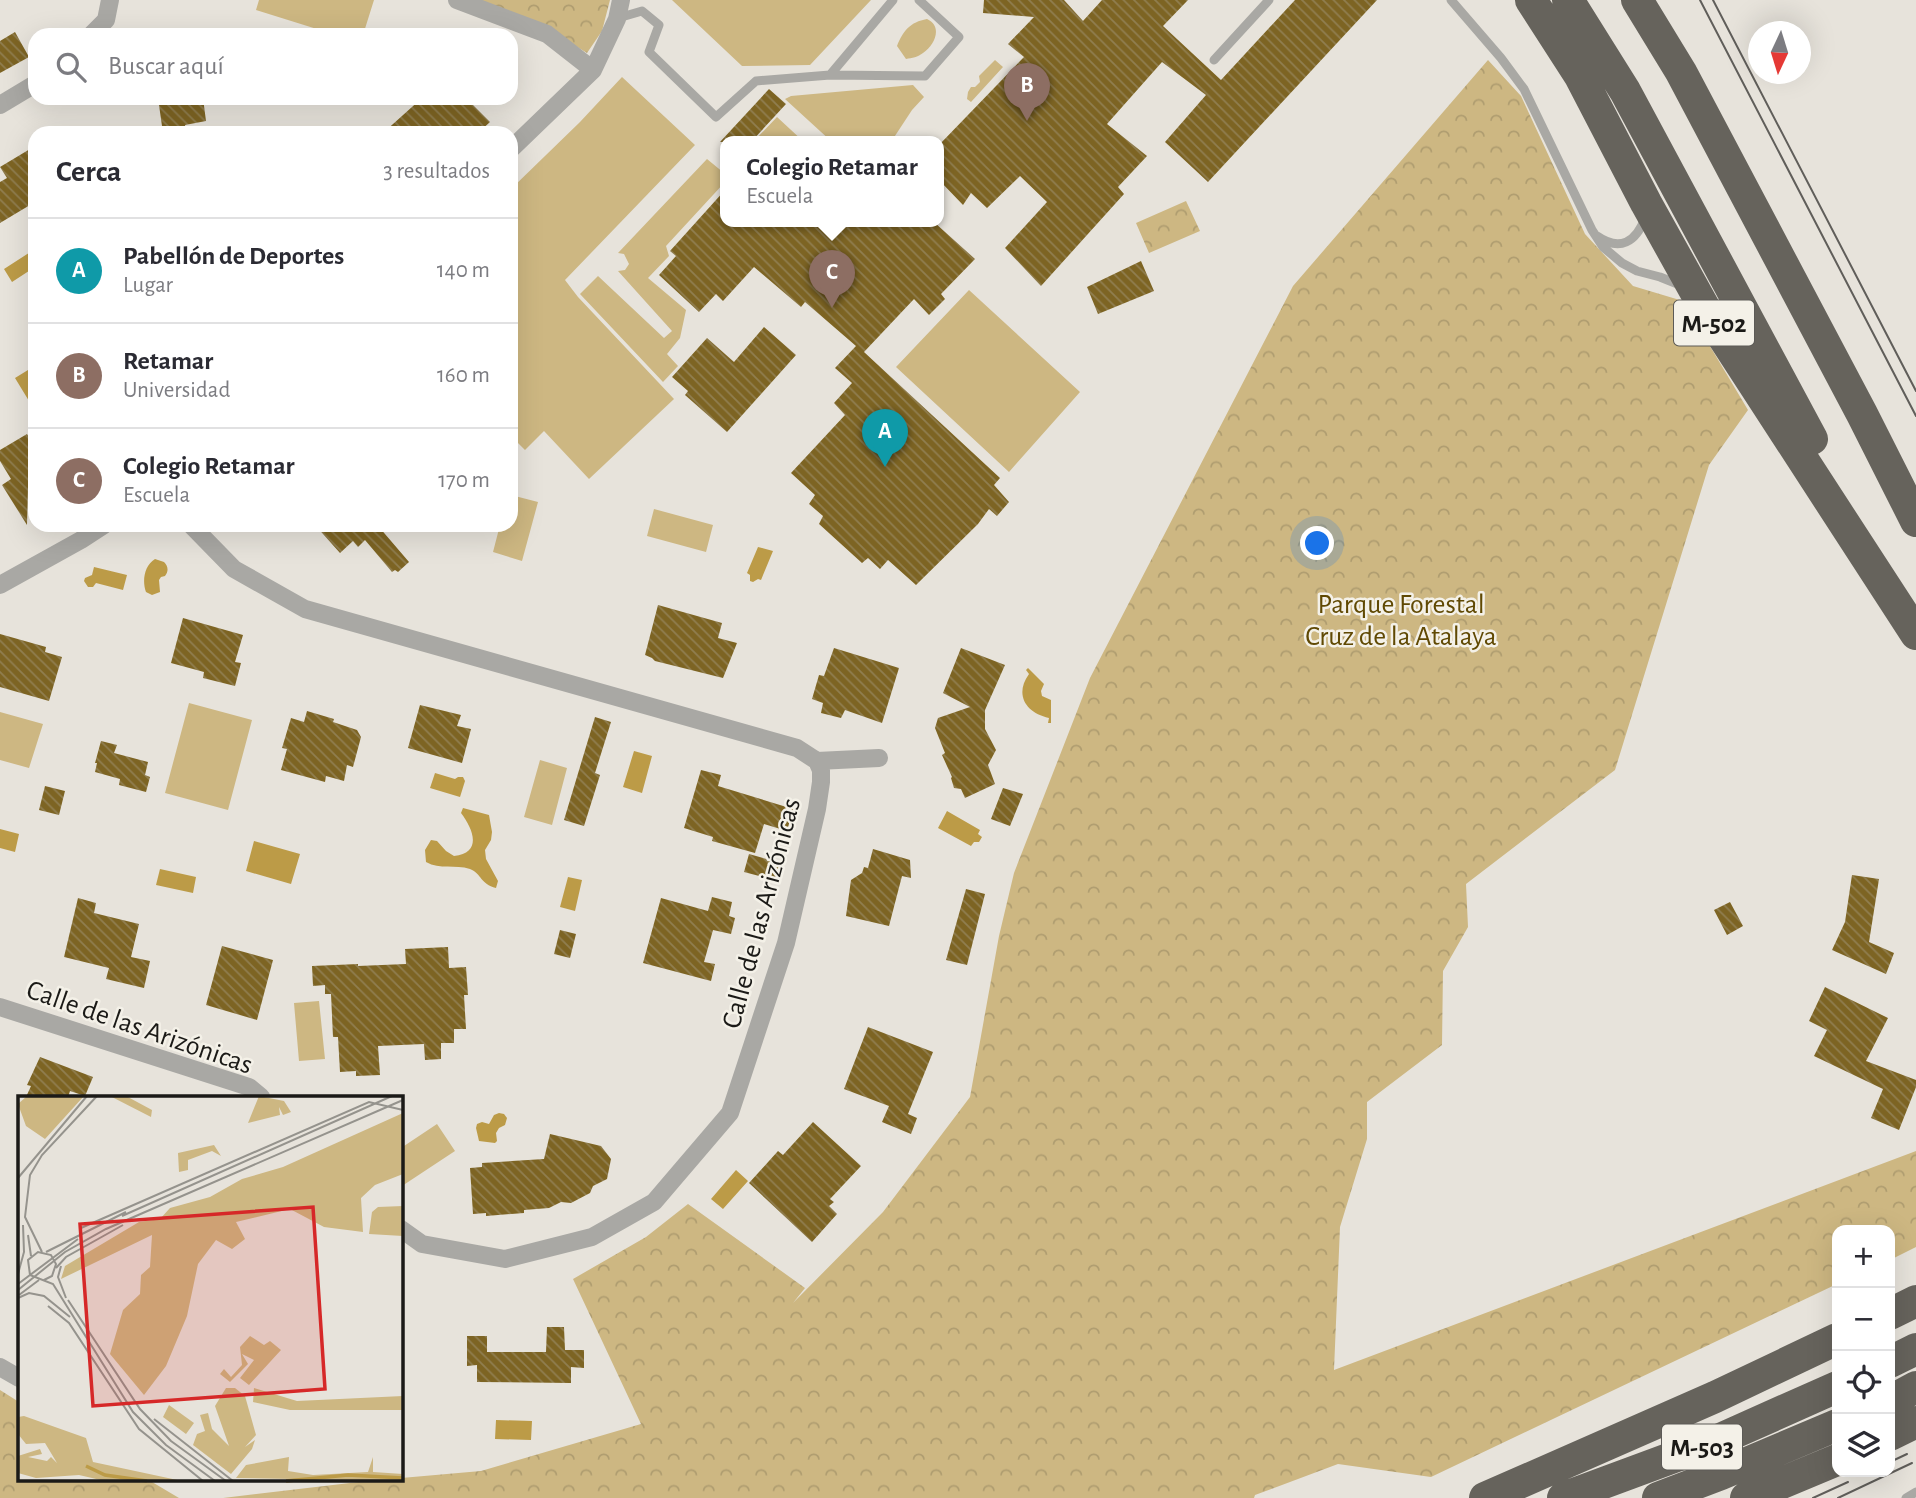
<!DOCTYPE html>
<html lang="es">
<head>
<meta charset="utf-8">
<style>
  body { margin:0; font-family:"Alegreya Sans",sans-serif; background:#f7f7f7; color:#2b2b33 }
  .controls { position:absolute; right:21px; bottom:21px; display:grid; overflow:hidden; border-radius:14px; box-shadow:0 7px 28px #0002 }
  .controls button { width:63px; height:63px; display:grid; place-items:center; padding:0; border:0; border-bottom:2px solid #e1e1e2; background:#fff; color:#2b2b33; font:35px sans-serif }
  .compass { position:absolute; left:1748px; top:21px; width:63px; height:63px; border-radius:50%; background:#fff; box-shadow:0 7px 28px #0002; rotate:184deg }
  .you { position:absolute; left:1318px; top:544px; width:24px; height:24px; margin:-18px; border:5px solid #fff; border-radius:50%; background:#1a73e8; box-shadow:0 0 0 10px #1a73e833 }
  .badge { display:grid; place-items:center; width:46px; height:46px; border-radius:50%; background:#8d60da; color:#fff; font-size:23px; font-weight:700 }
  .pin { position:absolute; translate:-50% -58px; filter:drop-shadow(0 2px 4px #0008) }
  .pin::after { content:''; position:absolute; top:37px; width:24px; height:21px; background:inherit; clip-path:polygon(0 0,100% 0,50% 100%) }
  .popup { position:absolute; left:720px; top:136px; width:224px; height:91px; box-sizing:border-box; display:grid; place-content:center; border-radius:14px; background:#fff; filter:drop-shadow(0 2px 5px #0005); font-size:23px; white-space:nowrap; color:#7c7c81 }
  .popup b { font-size:26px; color:#2b2b33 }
  .popup::after { content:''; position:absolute; left:50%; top:100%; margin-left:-14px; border:14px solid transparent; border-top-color:#fff }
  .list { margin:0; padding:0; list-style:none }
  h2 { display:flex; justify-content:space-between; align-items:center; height:91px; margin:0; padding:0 28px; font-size:30px }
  h2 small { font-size:23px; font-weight:400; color:#7c7c81 }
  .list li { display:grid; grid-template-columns:46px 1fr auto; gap:21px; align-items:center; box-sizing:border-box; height:105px; padding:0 28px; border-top:2px solid #e1e1e2 }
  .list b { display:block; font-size:26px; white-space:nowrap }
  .list p { margin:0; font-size:23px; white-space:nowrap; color:#7c7c81 }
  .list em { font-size:23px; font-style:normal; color:#7c7c81 }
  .icon { flex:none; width:38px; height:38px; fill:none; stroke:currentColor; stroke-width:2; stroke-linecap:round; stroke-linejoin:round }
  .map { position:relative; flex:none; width:1916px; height:1498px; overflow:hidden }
  .search { position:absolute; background:#fff; box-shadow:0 7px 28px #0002; left:28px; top:28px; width:490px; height:77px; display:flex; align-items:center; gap:18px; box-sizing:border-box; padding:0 24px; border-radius:21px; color:#7c7c81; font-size:26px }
  .panel { position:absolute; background:#fff; box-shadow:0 7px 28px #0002; left:28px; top:126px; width:490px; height:406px; border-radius:21px }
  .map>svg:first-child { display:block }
  .green { fill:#cdb782 }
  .forest { fill:url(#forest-crowns) }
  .water { fill:#bc9b47 }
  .building { fill:url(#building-back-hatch) }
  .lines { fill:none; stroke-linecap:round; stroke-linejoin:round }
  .lane { stroke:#a9a8a4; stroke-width:9 }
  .street { stroke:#a9a8a4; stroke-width:18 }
  .highway { stroke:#66635c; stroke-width:32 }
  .tram { stroke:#605e5a; stroke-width:2 }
  .labels { text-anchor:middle; stroke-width:5; stroke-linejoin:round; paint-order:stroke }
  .shield { fill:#f4f1e8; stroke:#5c5a56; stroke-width:2 }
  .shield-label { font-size:26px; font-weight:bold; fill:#1b1a17 }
  .park-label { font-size:28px; fill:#604903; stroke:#f4f1e8 }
  .street-label { font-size:28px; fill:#1b1a17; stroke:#f4f1e8 }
  .inset-river { fill:none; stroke:#bc9b47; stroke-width:3.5 }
  .inset-road { fill:none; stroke:#95938d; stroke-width:2 }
  .view { fill:#d62828; fill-opacity:0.15; stroke:#d62828; stroke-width:3.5 }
  .inset-edge { fill:none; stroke:#1b1a17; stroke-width:3.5 }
</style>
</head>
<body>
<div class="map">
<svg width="1916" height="1498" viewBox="0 0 1916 1498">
  <defs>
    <pattern id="forest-crowns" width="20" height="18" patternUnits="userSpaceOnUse" patternTransform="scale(1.75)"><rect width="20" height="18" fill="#cdb782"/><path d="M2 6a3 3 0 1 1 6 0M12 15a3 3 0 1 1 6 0" fill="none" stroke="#af9d70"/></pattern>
    <pattern id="building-back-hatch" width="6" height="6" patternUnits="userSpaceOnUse" patternTransform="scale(1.75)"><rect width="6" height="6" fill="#7d6423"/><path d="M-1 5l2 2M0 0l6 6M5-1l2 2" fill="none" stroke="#907e50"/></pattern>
  </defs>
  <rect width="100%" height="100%" fill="#e7e3db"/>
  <path class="green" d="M 259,0 L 374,0 L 363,35 L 336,35 L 256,10 Z
    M 672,0 L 871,0 L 810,65 L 742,66 Z
    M 927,19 C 943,26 935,45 923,53 C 918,57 912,58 906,59 L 897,46 C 903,31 910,22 927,19 Z
    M 995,60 L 1003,67 L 971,102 L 967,99 L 968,92 L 971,87 L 975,87 L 980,82 L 979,76 Z
    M 622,77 L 695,145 L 565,280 L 578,297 L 674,399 L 589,479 L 544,431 L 525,450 L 511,436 L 511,189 L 580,122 Z
    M 913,85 L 924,97 L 912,110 L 891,142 L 832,142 L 785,99 L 791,96 Z
    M 777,117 L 804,142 L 753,142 Z
    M 707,159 L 724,173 L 725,172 L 725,182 L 666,246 L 669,256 L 648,278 L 686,310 L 680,338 L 667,354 L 678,366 L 663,382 L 580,294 L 598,276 L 664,338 L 672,331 L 618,271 L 625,270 L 629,264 L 624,254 L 618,253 Z
    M 969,290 L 1080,392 L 1009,472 L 896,367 Z
    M 511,495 L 538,502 L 522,561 L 493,552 L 500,525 L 511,525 Z
    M 654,509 L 713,525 L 706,552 L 647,536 Z
    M 189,703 L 252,720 L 228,810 L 165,793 Z
    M 0,712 L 43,724 L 29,768 L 0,760 Z
    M 540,760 L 567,768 L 552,825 L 524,817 Z
    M 319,1001 L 325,1059 L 299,1061 L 294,1003 Z
    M 437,1124 L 455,1151 L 402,1186 L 401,1148 Z"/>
  <path class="forest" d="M 474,0 L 610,0 L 602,31 L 587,53 L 545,27 Z
    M 1488,60 L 1521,96 L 1585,234 L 1633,286 L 1683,301 L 1748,410 L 1709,465 L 1615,770 L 1466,884 L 1468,927 L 1443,971 L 1442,1045 L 1367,1102 L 1367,1139 L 1340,1227 L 1334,1370 L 1916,1151 L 1916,1247 L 1890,1260 L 1890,1230 L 1837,1230 L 1837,1284 L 1431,1477 L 1338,1464 L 1255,1495 L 1254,1498 L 223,1498 L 367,1481 L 481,1471 L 641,1424 L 573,1279 L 646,1237 L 688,1204 L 805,1288 L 793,1303 L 883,1212 L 970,1097 L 999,936 L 1014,873 L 1090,678 L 1293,286 Z
    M 1186,201 L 1200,231 L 1149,253 L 1136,223 Z
    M 0,1390 L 19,1402 L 19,1479 L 147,1479 L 179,1498 L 0,1498 Z"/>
  <path class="water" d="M 35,249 L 35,267 L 12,282 L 4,269 Z
    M 28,370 L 35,383 L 35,397 L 29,401 L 15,378 Z
    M 758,547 L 773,551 L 761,580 L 758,579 L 753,582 L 750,581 L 750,575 L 747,573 Z
    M 155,559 L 164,562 C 168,566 169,571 165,576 L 161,577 L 159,580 L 160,592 L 152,595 L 146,592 C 142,581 144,566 155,559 Z
    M 94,567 L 127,575 L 123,590 L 96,583 L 93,587 L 88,587 L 84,581 L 85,578 L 92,575 Z
    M 1028,668 L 1044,684 L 1041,691 L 1042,696 L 1051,700 L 1051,723 L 1048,723 L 1049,718 C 1026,713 1014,695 1029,674 L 1026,670 Z
    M 634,751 L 652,756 L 642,793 L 623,787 Z
    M 435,773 L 455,779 L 458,777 L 463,777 L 465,781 L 460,797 L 430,788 Z
    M 463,808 L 489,815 L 492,832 L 491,840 L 485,850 L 486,859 L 498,881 L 496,888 C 480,884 482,874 470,869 C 455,864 440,870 426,862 L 425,850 L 431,840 L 437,841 L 446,851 L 454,856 C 482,853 474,830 461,813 Z
    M 947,811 L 980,830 L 978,834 L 982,837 L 979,842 L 974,842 L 971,846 L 938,828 Z
    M 0,829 L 19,834 L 15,852 L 0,848 Z
    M 254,841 L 300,854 L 291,884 L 246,871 Z
    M 160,869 L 196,877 L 193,893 L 156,885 Z
    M 568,877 L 582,880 L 575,911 L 560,907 Z
    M 499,1113 L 504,1114 L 507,1118 L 505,1125 L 499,1128 L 496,1133 L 497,1141 L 495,1143 L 479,1141 L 476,1128 L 477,1124 L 482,1122 L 489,1124 L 494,1115 Z
    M 736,1170 L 748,1181 L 723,1209 L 711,1199 Z
    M 496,1420 L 532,1421 L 531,1440 L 495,1439 Z"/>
  <path class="building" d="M 984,0 L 1064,0 L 1083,21 L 1102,0 L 1188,0 L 1163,26 L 1221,80 L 1295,0 L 1377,0 L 1208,182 L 1165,142 L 1206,95 L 1162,62 L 1107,124 L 1147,156 L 1118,187 L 1124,194 L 1041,286 L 1005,248 L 1047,202 L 1020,176 L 987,208 L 971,193 L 963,205 L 939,180 L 939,145 L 1024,57 L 1008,44 L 1034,17 L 983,13 Z
    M 15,32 L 29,57 L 0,73 L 0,41 Z
    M 769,89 L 786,104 L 751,142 L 720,142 Z
    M 158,98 L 203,98 L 206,121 L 185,125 L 186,133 L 163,133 Z
    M 422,98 L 466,98 L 490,122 L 478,133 L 383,133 Z
    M 35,146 L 35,202 L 0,223 L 0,182 L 7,178 L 0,167 Z
    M 725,190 L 725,222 L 934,222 L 975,259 L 941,294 L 945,299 L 929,315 L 914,299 L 864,352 L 1000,478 L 994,485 L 1009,502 L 997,516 L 989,509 L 978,524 L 916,585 L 888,560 L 880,569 L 868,558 L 862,563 L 819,524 L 823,516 L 809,504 L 815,495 L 791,473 L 845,415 L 834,403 L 852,383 L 835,368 L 856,346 L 805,302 L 801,307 L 754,267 L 723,301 L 716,294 L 699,312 L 659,275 L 676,256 L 670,251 Z
    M 1141,261 L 1154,291 L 1098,314 L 1087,287 Z
    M 764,327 L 796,355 L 727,432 L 685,395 L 688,391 L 672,377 L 707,338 L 734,362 Z
    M 27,434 L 35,448 L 35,483 L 28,487 L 27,525 L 2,485 L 11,479 L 0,461 L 0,450 Z
    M 315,525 L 381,525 L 379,527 L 409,562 L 398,572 L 395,570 L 392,572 L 365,540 L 358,547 L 353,541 L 340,553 Z
    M 658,605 L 722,623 L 718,638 L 737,643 L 723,678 L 655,661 L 652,658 L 645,655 Z
    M 183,618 L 243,635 L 235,662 L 241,663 L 235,686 L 203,678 L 204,672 L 171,663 Z
    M 0,634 L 46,647 L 45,652 L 62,657 L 49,701 L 0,687 Z
    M 834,648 L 899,668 L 882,723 L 845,710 L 841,718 L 821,713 L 823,703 L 812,699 L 819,675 L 824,676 Z
    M 961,648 L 1005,665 L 985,710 L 985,729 L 996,750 L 988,765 L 995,784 L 965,798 L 961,789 L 954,788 L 951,778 L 952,777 L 942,755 L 945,753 L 935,728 L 938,718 L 970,707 L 943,693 Z
    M 420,705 L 461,715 L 457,726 L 471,729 L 462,763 L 408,748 Z
    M 307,711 L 334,719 L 333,722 L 357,730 L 361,737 L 353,767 L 347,765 L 344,781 L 326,776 L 325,782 L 281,770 L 287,749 L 282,748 L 291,718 L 304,722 Z
    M 595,717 L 611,722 L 595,773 L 600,775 L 584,826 L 564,820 Z
    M 101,741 L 117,745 L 114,753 L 148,762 L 145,775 L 150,777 L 146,792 L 119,785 L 120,779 L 95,772 L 97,763 L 95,763 Z
    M 701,770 L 721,775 L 718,786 L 793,809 L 787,831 L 764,824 L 755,853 L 712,841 L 713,837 L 684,828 Z
    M 45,786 L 65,791 L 59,815 L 39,810 Z
    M 1003,788 L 1023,794 L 1010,826 L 991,819 Z
    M 873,849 L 910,860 L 911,878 L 902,876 L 889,926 L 846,916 L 851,880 L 862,873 L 864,867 L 868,868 Z
    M 749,854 L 780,863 L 775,880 L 744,872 Z
    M 1852,875 L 1879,879 L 1869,942 L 1894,953 L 1886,974 L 1832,950 L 1845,922 Z
    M 966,889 L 985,894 L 967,965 L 946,960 Z
    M 712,897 L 732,902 L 729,916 L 735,918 L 731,934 L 713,930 L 704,962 L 715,964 L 711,981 L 643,963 L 661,898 L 708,911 Z
    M 78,898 L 96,903 L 94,913 L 139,924 L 131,957 L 150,961 L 144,988 L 106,979 L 109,968 L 64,957 Z
    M 1730,902 L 1743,926 L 1727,935 L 1714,910 Z
    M 560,930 L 576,934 L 570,958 L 554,954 Z
    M 222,946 L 273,960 L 257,1020 L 206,1005 Z
    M 448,947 L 449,968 L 466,967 L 468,995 L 464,995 L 466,1029 L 454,1029 L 454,1043 L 441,1043 L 441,1059 L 425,1060 L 424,1044 L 378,1046 L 380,1075 L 356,1076 L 356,1071 L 340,1072 L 338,1037 L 333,1037 L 331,994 L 325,994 L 325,985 L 313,986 L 312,966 L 358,964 L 358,966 L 406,964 L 405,949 Z
    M 1825,987 L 1888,1018 L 1866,1061 L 1916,1080 L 1916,1087 L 1899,1130 L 1871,1118 L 1883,1089 L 1814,1056 L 1827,1030 L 1809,1021 Z
    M 868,1027 L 933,1052 L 908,1114 L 917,1118 L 911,1134 L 882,1122 L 889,1106 L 844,1089 Z
    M 40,1057 L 93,1077 L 85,1096 L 70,1091 L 68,1097 L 26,1097 L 31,1086 L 27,1085 Z
    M 813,1122 L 861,1166 L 830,1199 L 834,1202 L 829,1206 L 837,1214 L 812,1242 L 749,1183 L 778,1151 L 783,1155 Z
    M 550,1134 L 601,1146 L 611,1159 L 607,1179 L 593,1186 L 590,1193 L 571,1203 L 561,1202 L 549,1208 L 524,1210 L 524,1213 L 486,1216 L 486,1213 L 473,1214 L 470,1168 L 482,1167 L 482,1163 L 544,1159 Z
    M 547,1327 L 564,1327 L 565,1350 L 584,1350 L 584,1368 L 571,1367 L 571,1383 L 477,1382 L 477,1365 L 467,1366 L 467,1336 L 487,1336 L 487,1352 L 546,1352 Z"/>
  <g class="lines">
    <path class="lane" d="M 1451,0 L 1501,58 L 1524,89 L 1592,230 L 1603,247 L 1622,263 L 1637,271 L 1660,277 L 1680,285
      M 618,18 L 642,11 L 659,25 L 649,52 L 716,117 L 756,81 L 830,75 L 925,76 L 959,37 L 919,0
      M 1214,60 L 1269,0
      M 830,75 L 893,0
      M 1597,236 C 1620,252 1636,242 1645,218
      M 1906,1498 L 1916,1492"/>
    <path class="street" d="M 457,0 L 547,34 L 593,70
      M 91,35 L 106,20 L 110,0
      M 0,105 L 35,84
      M 511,149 L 593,70 L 617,19 L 621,0
      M 191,525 L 234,569 L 305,609 L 797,748 L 817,761 L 821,770 L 821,782 L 817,809 L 786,943 L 730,1113 L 654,1202 L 592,1237 L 505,1259 L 422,1244 L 401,1229
      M 0,585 L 81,540 L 104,525
      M 817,761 L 879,758
      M 0,1007 L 249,1087 L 261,1097
      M 0,1367 L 19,1378"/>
    <path class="highway" d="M 1531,0 L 1580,76 L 1646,203 L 1705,309 L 1916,634
      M 1568,0 L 1625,91 L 1812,439
      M 1637,0 L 1681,72 L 1862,414 L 1916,521
      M 1890,1314 L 1916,1301
      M 1890,1362 L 1916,1349
      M 1890,1401 L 1916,1387
      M 1890,1435 L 1916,1422
      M 1485,1498 L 1715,1397 L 1837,1339
      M 1563,1498 L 1709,1444 L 1837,1387
      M 1658,1498 L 1721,1474 L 1837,1425
      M 1746,1498 L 1837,1460"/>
    <path class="tram" d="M 1700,0 L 1916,416
      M 1713,0 L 1916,391
      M 1890,1462 L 1907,1454
      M 1813,1498 L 1848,1482
      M 1838,1498 L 1912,1463"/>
  </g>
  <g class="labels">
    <g class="shield">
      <rect x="1674" y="300.5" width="80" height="45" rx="5"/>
      <rect x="1662" y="1424.5" width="80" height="45" rx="5"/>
    </g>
    <g class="shield-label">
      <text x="1714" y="332">M-502</text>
      <text x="1702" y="1456">M-503</text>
    </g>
    <g class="park-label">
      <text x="1401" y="613">Parque Forestal<tspan x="1401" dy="32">Cruz de la Atalaya</tspan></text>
    </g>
    <g class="street-label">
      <text transform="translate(760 913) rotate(-75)" y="10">Calle de las Arizónicas</text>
      <text transform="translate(140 1026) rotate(19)" y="10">Calle de las Arizónicas</text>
    </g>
  </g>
  <g transform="translate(18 1096)">
    <rect width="385" height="385" fill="#e7e3db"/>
    <path d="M 9,0 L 66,0 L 27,43 L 8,30 L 0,8 ZM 241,0 L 266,5 L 273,16 L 265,19 L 261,11 L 262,19 L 230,27 ZM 196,49 L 203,60 L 194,55 L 170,64 L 170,74 L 161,76 L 160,57 ZM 232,240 L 246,249 L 252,245 L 263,254 L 231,289 L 222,282 L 236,264 L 224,258 L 230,268 L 212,286 L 202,278 L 206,273 L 213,281 L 224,269 L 222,251 ZM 208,292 L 217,292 L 227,300 L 238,339 L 227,351 L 237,344 L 234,353 L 213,378 L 175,349 L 179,338 L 187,335 L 182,319 L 190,317 L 194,333 L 211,350 L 197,310 ZM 151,309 L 176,327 L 168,338 L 145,321 Z" fill="#cdb782"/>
    <path d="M 92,0 L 108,0 L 134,14 L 133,21 ZM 385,17 L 385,78 L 357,89 L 343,102 L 345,136 L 306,131 L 272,113 L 218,126 L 227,143 L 214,153 L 198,144 L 180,168 L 169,220 L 148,270 L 126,299 L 92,258 L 105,214 L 122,198 L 123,179 L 132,171 L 134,139 L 43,183 L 47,170 L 121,126 L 142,123 L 152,112 L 192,101 L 224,83 L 265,71 ZM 385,110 L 385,140 L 351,138 L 354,116 L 360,111 ZM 236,292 L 279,305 L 385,300 L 385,314 L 272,314 L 235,306 ZM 6,320 L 68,342 L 75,366 L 164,385 L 87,385 L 61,379 L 18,382 L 0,377 L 0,360 L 22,353 L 24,358 L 10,361 L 29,365 L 33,361 L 39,367 L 27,347 L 8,348 L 0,338 L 0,321 ZM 271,361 L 270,375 L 295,379 L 350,376 L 355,361 L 355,376 L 385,378 L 385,385 L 218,382 L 228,369 Z" fill="#cdb782"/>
    <path class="inset-river" d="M 68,370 L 87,379 L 129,385M 268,385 L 330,379 L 385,382"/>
    <path class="inset-road" d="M 0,82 L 69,0M 104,120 L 374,0M 63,132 L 351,6 L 385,14M 10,139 L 13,160M 24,156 L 7,121 L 12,79 L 24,59 L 79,0M 28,156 L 108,116M 43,170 L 40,181 L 48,202M 38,172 L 48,161 L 105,129M 0,178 L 6,156 L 5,129M 26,184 L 34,180 L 38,168 L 33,159 L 20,156 L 10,164 L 12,179 L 35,188 L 115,316 L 148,349 L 197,385M 0,188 L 60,143M 0,194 L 47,156 L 88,133 L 385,4M 1,199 L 21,184M 0,202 L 11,197 L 26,200 L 52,221M 50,204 L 122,313 L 153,345 L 208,385M 30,210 L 51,227 L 121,333 L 185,385M 136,323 L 215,385"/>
    <path class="view" d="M 295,111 L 307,293 L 75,310 L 62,128 Z"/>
    <rect width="385" height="385" class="inset-edge"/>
  </g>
</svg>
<div class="controls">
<button>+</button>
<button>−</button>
<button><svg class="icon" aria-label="locate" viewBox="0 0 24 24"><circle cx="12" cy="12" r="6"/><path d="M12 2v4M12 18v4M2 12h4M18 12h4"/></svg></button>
<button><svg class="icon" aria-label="layers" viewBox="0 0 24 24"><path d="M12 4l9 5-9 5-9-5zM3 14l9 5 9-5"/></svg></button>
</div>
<svg class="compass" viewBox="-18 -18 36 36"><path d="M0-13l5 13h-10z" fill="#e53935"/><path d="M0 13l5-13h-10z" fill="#7c7c81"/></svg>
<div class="you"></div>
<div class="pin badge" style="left:885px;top:467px;background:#0f9aa8">A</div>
<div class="pin badge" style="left:1027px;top:121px;background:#8d6e63">B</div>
<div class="pin badge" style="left:832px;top:308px;background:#8d6e63">C</div>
<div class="popup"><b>Colegio Retamar</b>Escuela</div>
<div class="search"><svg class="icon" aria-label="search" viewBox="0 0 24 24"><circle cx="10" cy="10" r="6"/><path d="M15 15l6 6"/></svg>Buscar aquí</div>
<section class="panel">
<h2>Cerca<small>3 resultados</small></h2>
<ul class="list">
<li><span class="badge" style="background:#0f9aa8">A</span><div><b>Pabellón de Deportes</b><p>Lugar</p></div><em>140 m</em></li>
<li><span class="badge" style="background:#8d6e63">B</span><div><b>Retamar</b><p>Universidad</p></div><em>160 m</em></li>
<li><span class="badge" style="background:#8d6e63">C</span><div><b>Colegio Retamar</b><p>Escuela</p></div><em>170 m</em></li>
</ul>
</section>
</div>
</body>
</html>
